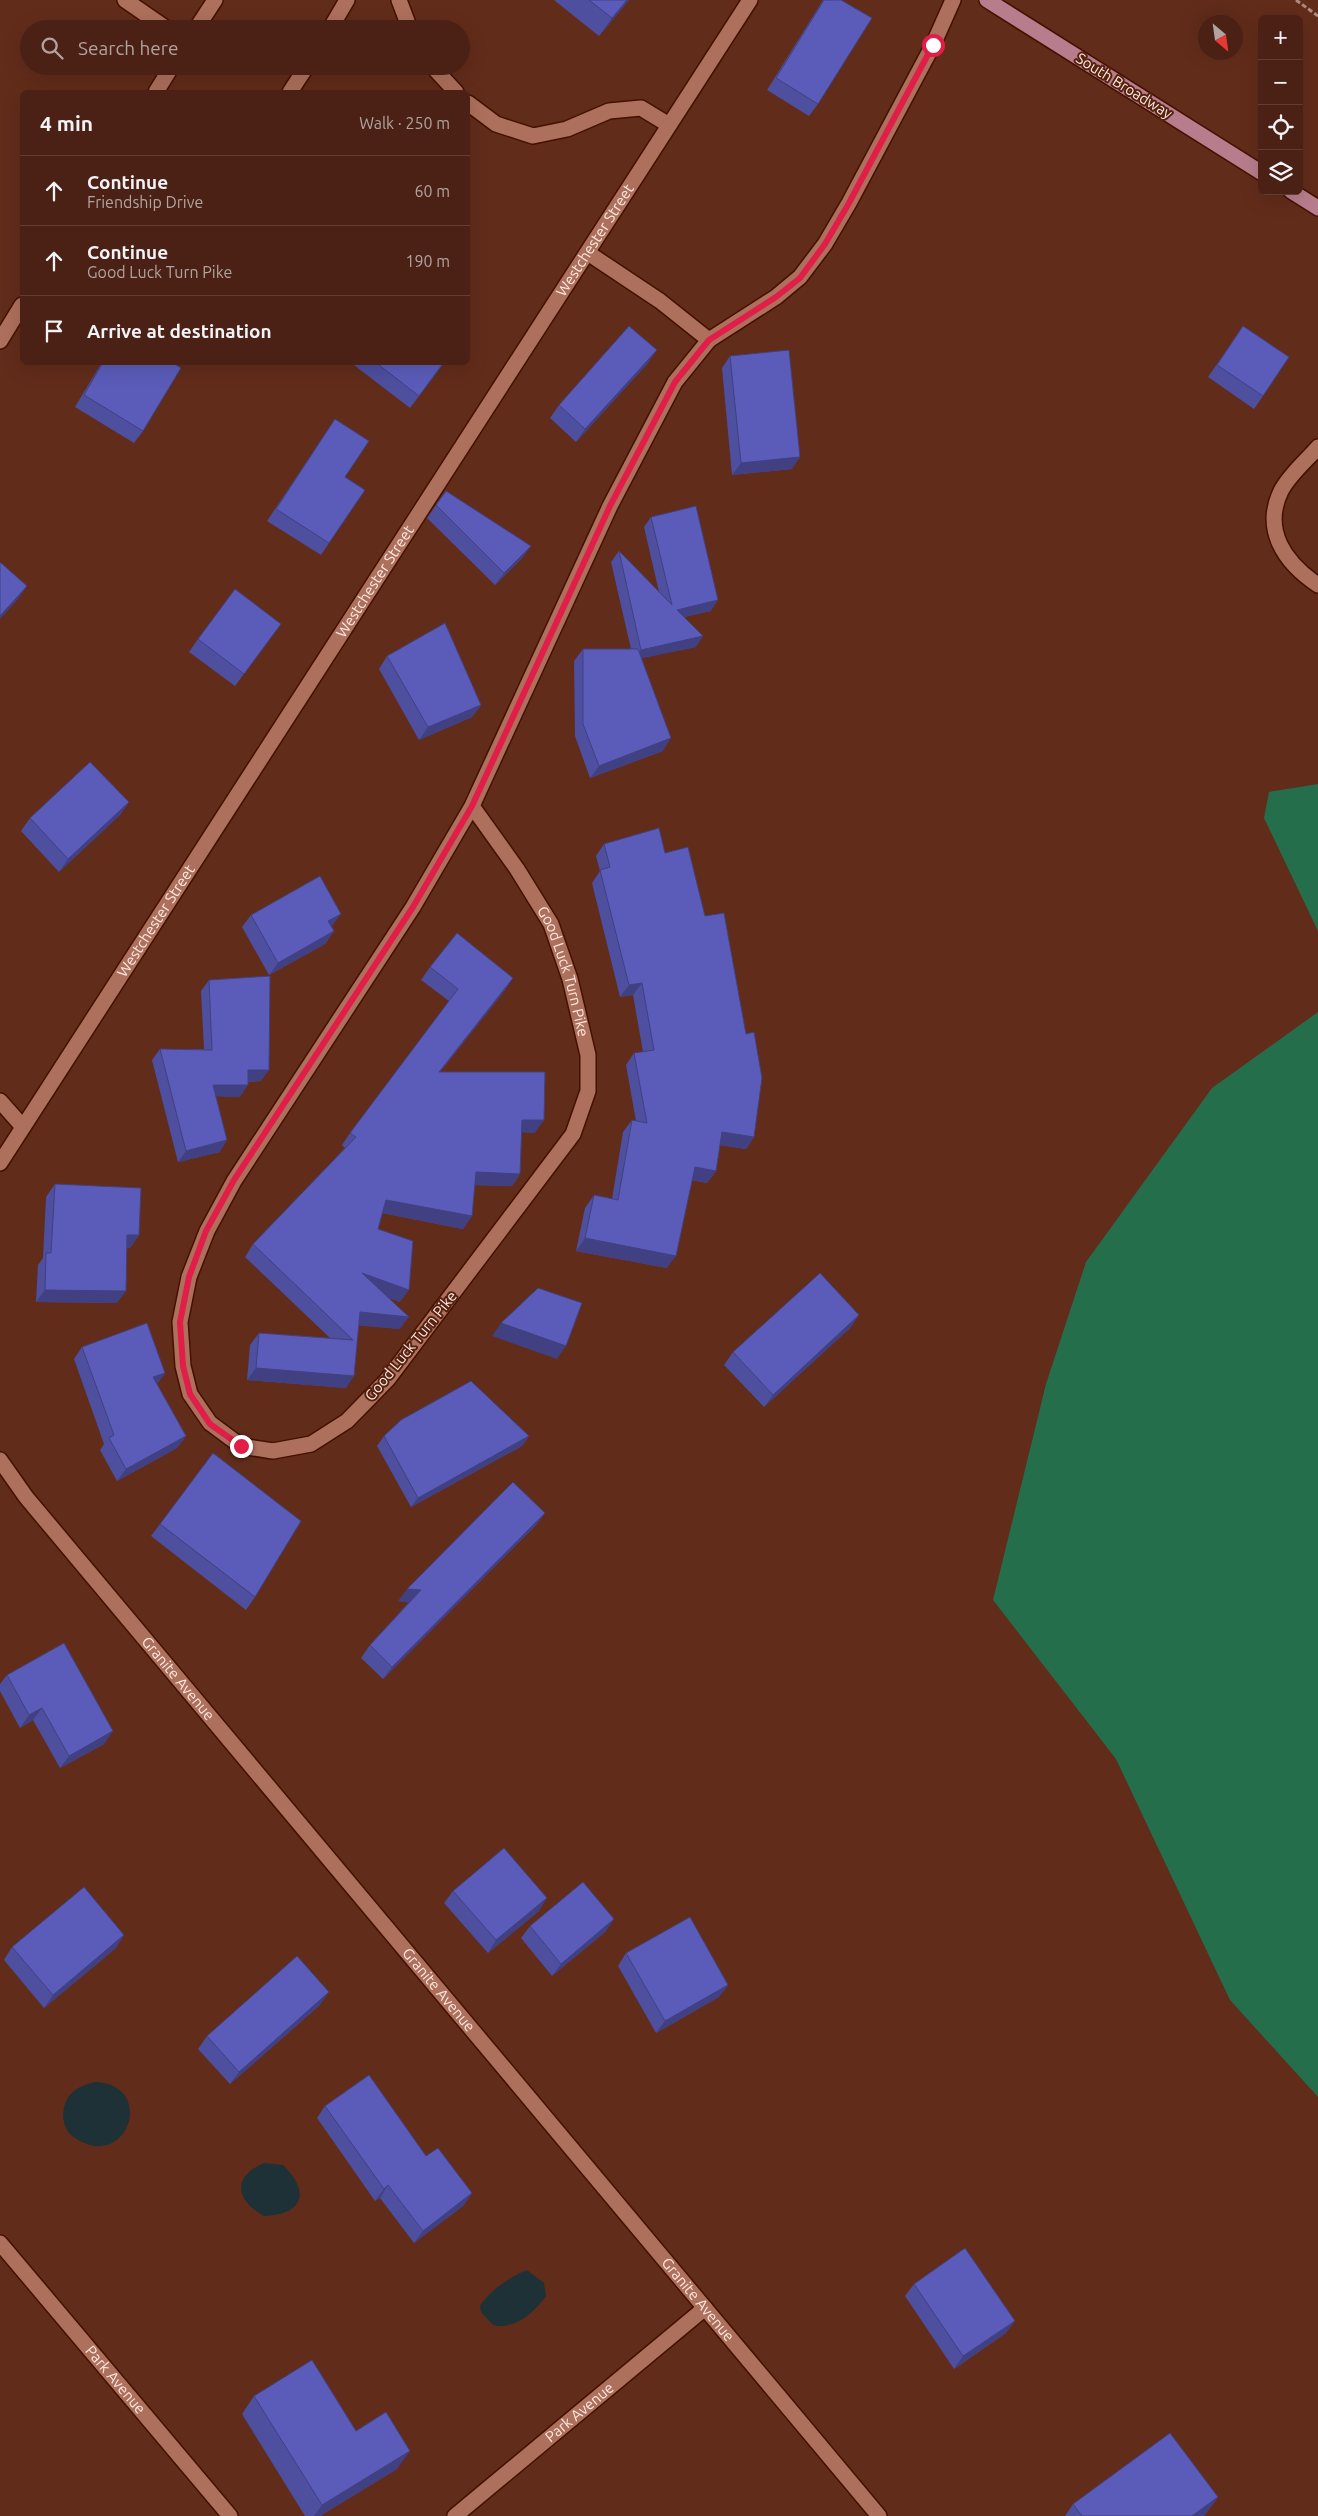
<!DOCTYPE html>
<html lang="en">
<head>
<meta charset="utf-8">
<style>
  body { margin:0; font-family:Ubuntu,sans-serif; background:#542e22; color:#f1f3f6 }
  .controls { position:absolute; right:15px; top:15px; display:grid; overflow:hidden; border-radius:8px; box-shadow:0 5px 20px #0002 }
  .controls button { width:45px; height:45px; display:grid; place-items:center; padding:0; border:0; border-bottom:1px solid #613e34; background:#4a2114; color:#f1f3f6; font:25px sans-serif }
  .compass { position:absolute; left:1198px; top:15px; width:45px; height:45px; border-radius:50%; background:#4a2114; box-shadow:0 5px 20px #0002; rotate:151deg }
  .stop { position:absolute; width:15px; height:15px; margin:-11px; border:4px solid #e11d48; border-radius:50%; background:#fff }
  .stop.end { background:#e11d48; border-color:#fff; box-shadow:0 1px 5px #0008 }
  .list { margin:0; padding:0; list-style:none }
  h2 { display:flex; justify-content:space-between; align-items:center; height:65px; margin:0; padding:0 20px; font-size:21px }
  h2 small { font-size:16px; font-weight:400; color:#b2a3a0 }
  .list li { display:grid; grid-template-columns:32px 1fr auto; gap:15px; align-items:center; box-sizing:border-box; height:70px; padding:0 20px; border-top:1px solid #613e34 }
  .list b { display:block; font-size:19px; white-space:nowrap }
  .list p { margin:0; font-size:16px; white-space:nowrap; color:#b2a3a0 }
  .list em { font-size:16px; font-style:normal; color:#b2a3a0 }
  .icon { flex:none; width:28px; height:28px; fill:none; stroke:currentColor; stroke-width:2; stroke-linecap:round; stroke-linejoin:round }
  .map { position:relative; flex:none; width:1318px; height:2516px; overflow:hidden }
  .search { position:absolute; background:#4a2114; box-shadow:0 5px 20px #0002; left:20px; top:20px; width:450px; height:55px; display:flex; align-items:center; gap:12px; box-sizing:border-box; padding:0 18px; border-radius:28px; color:#b2a3a0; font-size:19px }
  .panel { position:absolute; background:#4a2114; box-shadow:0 5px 20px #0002; left:20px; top:90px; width:450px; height:275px; border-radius:8px }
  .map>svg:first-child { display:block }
  .green { fill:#256e4c }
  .water { fill:#1d3137 }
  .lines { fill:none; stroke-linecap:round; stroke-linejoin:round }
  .minor-casing { stroke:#410; stroke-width:18 }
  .major-casing { stroke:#410; stroke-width:18 }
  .path { stroke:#af897c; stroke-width:3; stroke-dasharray:5 2.5; stroke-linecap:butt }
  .minor { stroke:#ad705c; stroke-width:15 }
  .major { stroke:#b87d8d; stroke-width:15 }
  .wall { fill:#4e4f9f }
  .shaded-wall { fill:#404082 }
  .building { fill:#5b5cb9; stroke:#404082 }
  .route { stroke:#e11d48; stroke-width:6 }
  .labels { text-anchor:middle; stroke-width:4; stroke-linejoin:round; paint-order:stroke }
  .street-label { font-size:15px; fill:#fee9e2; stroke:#56220f }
</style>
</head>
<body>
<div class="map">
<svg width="1318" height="2516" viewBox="0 0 1318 2516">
  <rect width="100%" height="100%" fill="#622c1a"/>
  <path class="green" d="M 1318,784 L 1318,931 L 1264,818 L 1269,792 Z
    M 1318,1012 L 1318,2097 L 1230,2000 L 1116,1759 L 993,1600 L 1046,1384 L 1086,1262 L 1212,1088 Z"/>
  <path class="water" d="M 95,2082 C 157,2084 128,2173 75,2138 C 61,2129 60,2109 69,2096 C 75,2088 86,2084 95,2082 Z
    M 264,2163 L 283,2165 C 311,2192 303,2215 264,2216 C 235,2200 232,2177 264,2163 Z
    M 527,2270 L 544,2283 L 546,2296 C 534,2313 515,2330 493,2325 L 481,2312 L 480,2306 C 489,2291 511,2276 527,2270 Z"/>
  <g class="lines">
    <defs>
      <g id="minor">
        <path d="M 125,0 L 167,29"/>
        <path d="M 399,0 L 410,29"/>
        <path d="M 196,29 L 215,0"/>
        <path d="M 330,29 L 347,0"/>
        <path d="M 432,66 L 456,92"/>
        <path d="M 156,92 L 172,66"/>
        <path d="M 290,92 L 307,66"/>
        <path d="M 468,103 L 496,124 L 533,136 L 567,129 L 609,111 L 641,108 L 669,125"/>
        <path d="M 588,253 L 660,301 L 709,340"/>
        <path d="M 0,341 L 22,305"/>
        <path d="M 1318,447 C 1307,460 1289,475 1281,491 C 1262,530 1285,563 1318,585"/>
        <path id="s1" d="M 472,806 L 517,869 L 551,924 L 570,979 L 588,1055 L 588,1091 L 573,1134 L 388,1379 L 347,1421 L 311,1444 L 273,1451 L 241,1446 L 210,1423 L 190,1394 L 183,1366 L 180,1322 L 189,1277 L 207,1231 L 234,1181 L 413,907 L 472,806 L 610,506 L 675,382 L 709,340 L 776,297 L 800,277 L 825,244 L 849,203 L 933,45 L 953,0"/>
        <path d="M 0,1101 L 23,1127"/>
        <path id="s2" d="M 0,1163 L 750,0"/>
        <path id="s3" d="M 0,1460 L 26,1497 L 879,2516"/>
        <path id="s4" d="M 0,2243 L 230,2516"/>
        <path id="s5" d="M 455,2516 L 705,2308"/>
      </g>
      <path id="major" d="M 987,0 L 1262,173
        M 1291,191 L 1318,208"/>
    </defs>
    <use href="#minor" class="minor-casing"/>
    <use href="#major" class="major-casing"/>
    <path class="path" d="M 1296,0 L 1318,16"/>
    <use href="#minor" class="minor"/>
    <use href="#major" class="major"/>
  </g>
  <path class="wall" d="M 554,0 L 629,0 L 599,36 Z
    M 823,0 L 841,0 L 818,104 L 809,116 L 767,90 Z
    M 1243,326 L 1263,396 L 1254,409 L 1208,377 Z
    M 730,356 L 792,469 L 732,475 L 722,368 Z
    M 102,362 L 172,362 L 143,431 L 134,443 L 75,407 Z
    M 350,362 L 445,362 L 410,408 Z
    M 648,363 L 576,442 L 550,418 L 559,405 Z
    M 335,419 L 345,477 L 329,543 L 321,555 L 267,521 Z
    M 446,491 L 531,546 L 522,558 L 495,585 L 427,518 Z
    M 651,517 L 711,611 L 684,617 L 696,647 L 641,658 L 663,751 L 590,778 L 575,736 L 574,661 L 583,649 L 631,649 L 611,562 L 619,551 L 659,592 L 644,527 Z
    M 272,636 L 235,686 L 189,652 L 198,639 Z
    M 387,656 L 481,705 L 472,717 L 419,740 L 379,669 Z
    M 129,802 L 120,815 L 59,872 L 21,831 L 30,818 Z
    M 604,844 L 665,853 L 754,1137 L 746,1149 L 720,1145 L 716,1171 L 707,1183 L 692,1180 L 667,1268 L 576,1251 L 585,1208 L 594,1195 L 612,1199 L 623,1132 L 632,1120 L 636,1121 L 626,1065 L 634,1053 L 643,1052 L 633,995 L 620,997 L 592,883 L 600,871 L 596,856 Z
    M 251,915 L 332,926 L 332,927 L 334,931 L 325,944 L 269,975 L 242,927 Z
    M 430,967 L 513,978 L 505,990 L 440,1072 L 535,1133 L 522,1132 L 520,1174 L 512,1186 L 475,1185 L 472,1216 L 463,1229 L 382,1213 L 378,1229 L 400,1302 L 389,1298 L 400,1329 L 359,1325 L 346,1388 L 247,1380 L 250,1345 L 259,1333 L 330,1338 L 245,1257 L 253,1244 L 345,1148 L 342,1145 L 350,1133 L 449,1001 L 421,980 Z
    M 209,980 L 261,1081 L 248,1082 L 240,1097 L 216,1096 L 220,1152 L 178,1162 L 152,1060 L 160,1049 L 204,1049 L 201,991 Z
    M 55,1184 L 139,1235 L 130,1248 L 127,1248 L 117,1303 L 36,1302 L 38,1265 L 43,1258 L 46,1197 Z
    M 859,1315 L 850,1328 L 764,1407 L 724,1365 L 733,1352 Z
    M 82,1347 L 165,1373 L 157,1384 L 186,1436 L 177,1448 L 117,1481 L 100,1450 L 104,1444 L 74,1359 Z
    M 384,1436 L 529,1436 L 522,1446 L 411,1507 L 377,1446 Z
    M 545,1513 L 536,1525 L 383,1679 L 361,1658 L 370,1645 L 409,1602 L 398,1601 Z
    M 160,1524 L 255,1597 L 246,1610 L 151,1536 Z
    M 7,1675 L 104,1744 L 60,1768 L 33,1720 L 20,1728 L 0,1691 L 0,1684 Z
    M 453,1891 L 539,1911 L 488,1953 L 444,1903 Z
    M 614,1919 L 605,1932 L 552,1976 L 521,1938 L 530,1926 Z
    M 12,1947 L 116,1948 L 44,2008 L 4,1960 Z
    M 626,1953 L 728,1985 L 719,1997 L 656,2033 L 618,1966 Z
    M 320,2005 L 230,2084 L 198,2049 L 207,2036 Z
    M 325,2106 L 426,2156 L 472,2193 L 463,2206 L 414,2243 L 380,2198 L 375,2201 L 317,2118 Z
    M 914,2284 L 1006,2333 L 954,2369 L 905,2296 Z
    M 254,2396 L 356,2431 L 397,2469 L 320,2516 L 305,2516 L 242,2414 Z
    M 1218,2497 L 1204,2516 L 1065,2516 L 1073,2504 Z"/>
  <path class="shaded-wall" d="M 627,0 L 629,0 L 599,36 L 612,18 Z
    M 657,350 L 648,363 L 576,442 L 585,429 Z
    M 444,362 L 445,362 L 410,408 L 419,396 Z
    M 800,457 L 792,469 L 732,475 L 741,463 Z
    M 531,546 L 522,558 L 495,585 L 504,573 Z
    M 27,586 L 18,599 L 0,619 L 0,616 Z
    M 718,600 L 711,611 L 669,620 L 677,610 Z
    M 703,636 L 696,647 L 634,660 L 641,650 Z
    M 481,705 L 472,717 L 419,740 L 428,727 Z
    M 671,738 L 663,751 L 590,778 L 599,766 Z
    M 129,802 L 120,815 L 59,872 L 68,859 Z
    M 341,914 L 332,926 L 319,933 L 328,921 Z
    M 334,931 L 325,944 L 269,975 L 278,963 Z
    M 513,978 L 505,990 L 430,1084 L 439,1072 Z
    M 642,983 L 633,995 L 620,997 L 629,985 Z
    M 248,1070 L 269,1070 L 261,1081 L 240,1082 Z
    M 213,1085 L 248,1085 L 240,1097 L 205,1096 Z
    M 522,1120 L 544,1120 L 535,1133 L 513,1132 Z
    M 722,1132 L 754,1137 L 746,1149 L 714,1144 Z
    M 227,1140 L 220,1152 L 178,1162 L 186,1151 Z
    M 695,1167 L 716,1171 L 707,1183 L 687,1179 Z
    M 476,1172 L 520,1174 L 512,1186 L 468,1185 Z
    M 386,1200 L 472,1216 L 463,1229 L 377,1212 Z
    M 127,1235 L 139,1235 L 130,1248 L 118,1247 Z
    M 585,1238 L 676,1256 L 667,1268 L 576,1251 Z
    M 362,1273 L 409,1290 L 400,1302 L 354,1285 Z
    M 45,1290 L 126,1291 L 117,1303 L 36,1302 Z
    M 360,1312 L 409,1317 L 400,1329 L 352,1325 Z
    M 859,1315 L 850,1328 L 764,1407 L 773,1395 Z
    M 501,1323 L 566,1346 L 557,1359 L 492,1336 Z
    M 256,1368 L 354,1376 L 346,1388 L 247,1380 Z
    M 165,1373 L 156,1385 L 153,1377 Z
    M 186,1436 L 177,1448 L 117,1481 L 126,1469 Z
    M 529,1436 L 522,1446 L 411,1507 L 418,1498 Z
    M 545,1513 L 536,1525 L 383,1679 L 392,1667 Z
    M 407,1589 L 421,1590 L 412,1603 L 398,1601 Z
    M 42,1708 L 33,1720 L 20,1728 L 29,1715 Z
    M 113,1731 L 104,1744 L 60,1768 L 69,1756 Z
    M 547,1898 L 539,1911 L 488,1953 L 496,1940 Z
    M 614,1919 L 605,1932 L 552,1976 L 561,1964 Z
    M 124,1935 L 116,1948 L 44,2008 L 53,1995 Z
    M 728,1985 L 719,1997 L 656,2033 L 665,2021 Z
    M 329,1992 L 320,2005 L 230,2084 L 239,2072 Z
    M 388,2185 L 380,2198 L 375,2201 L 384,2189 Z
    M 472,2193 L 463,2206 L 414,2243 L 423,2231 Z
    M 1015,2321 L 1006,2333 L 954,2369 L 963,2356 Z
    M 410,2451 L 397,2469 L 320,2516 L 314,2516 L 322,2505 Z
    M 1218,2497 L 1204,2516 L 1192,2516 Z"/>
  <path class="building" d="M 589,0 L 627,0 L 612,18 Z
    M 824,0 L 841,0 L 872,18 L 818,104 L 776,78 Z
    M 629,326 L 657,350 L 585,429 L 559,405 Z
    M 1243,326 L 1289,357 L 1263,396 L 1217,365 Z
    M 789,350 L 800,457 L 741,463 L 730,356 Z
    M 103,362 L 172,362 L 181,368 L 143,431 L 84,395 Z
    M 375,362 L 444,362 L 419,396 Z
    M 335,419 L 369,441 L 345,477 L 365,490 L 329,543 L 276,509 Z
    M 446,491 L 531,546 L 504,573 L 436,505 Z
    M 696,506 L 718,600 L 677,610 L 703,636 L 641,650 L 619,551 L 672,605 L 651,517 Z
    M 0,562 L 27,586 L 0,616 Z
    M 235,589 L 281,624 L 244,674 L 198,639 Z
    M 445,623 L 481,705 L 428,727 L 387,656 Z
    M 583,649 L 638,649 L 671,738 L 599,766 L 583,724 Z
    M 90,762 L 129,802 L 68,859 L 30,818 Z
    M 659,828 L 665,853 L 688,847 L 705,916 L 724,913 L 746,1034 L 754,1032 L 762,1078 L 754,1137 L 722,1132 L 716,1171 L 695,1167 L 676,1256 L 585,1238 L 594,1195 L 618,1200 L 632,1120 L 647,1123 L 634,1053 L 654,1050 L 642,983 L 629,985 L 600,870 L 610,867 L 604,844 Z
    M 320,876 L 341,914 L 328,921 L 334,931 L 278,963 L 251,915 Z
    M 457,933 L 513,978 L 439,1072 L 545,1072 L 544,1120 L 522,1120 L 520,1174 L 476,1172 L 472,1216 L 386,1200 L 378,1229 L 413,1241 L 409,1290 L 362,1273 L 409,1317 L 360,1312 L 354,1376 L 256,1368 L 259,1333 L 353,1340 L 253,1244 L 356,1137 L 350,1133 L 458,989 L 430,967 Z
    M 270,976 L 269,1070 L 248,1070 L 248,1085 L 213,1085 L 227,1140 L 186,1151 L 160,1049 L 212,1050 L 209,980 Z
    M 55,1184 L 141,1188 L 139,1235 L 127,1235 L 126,1291 L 45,1290 L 46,1253 L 51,1253 Z
    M 820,1273 L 859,1315 L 773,1395 L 733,1352 Z
    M 538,1288 L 582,1303 L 566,1346 L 501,1323 Z
    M 147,1323 L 165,1373 L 153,1377 L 186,1436 L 126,1469 L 109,1438 L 114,1435 L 82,1347 Z
    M 471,1381 L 529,1436 L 418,1498 L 384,1436 L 401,1420 Z
    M 213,1453 L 301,1521 L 255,1597 L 160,1524 Z
    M 513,1482 L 545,1513 L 392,1667 L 370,1645 L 421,1590 L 407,1589 Z
    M 64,1643 L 113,1731 L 69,1756 L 42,1708 L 29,1715 L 7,1675 Z
    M 504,1848 L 547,1898 L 496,1940 L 453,1891 Z
    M 583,1882 L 614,1919 L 561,1964 L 530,1926 Z
    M 84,1887 L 124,1935 L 53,1995 L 12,1947 Z
    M 690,1917 L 728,1985 L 665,2021 L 626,1953 Z
    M 297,1956 L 329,1992 L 239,2072 L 207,2036 Z
    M 369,2075 L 426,2156 L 438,2148 L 472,2193 L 423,2231 L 388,2185 L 384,2189 L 325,2106 Z
    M 965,2248 L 1015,2321 L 963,2356 L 914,2284 Z
    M 312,2360 L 356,2431 L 386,2412 L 410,2451 L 322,2505 L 254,2396 Z
    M 1170,2433 L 1218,2497 L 1192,2516 L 1082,2516 L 1073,2504 Z"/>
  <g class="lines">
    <path class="route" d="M 241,1446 L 210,1424 L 190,1394 L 183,1366 L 180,1322 L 189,1277 L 206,1231 L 234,1180 L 413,907 L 472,806 L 610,506 L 675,382 L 709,340 L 776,297 L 800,278 L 825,244 L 849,203 L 933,45"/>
  </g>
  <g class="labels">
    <g class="street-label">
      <text transform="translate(1124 86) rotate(32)" y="5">South Broadway</text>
      <text dy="5" stroke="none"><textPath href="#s2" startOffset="1098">Westchester Street</textPath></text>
      <text dy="5" stroke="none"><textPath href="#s2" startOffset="692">Westchester Street</textPath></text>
      <text dy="5" stroke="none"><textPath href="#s2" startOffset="288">Westchester Street</textPath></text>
      <text dy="5" stroke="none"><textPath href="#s1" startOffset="191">Good Luck Turn Pike</textPath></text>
      <text transform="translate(411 1346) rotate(-51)" y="5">Good Luck Turn Pike</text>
      <text dy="5" stroke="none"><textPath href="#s3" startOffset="282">Granite Avenue</textPath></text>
      <text dy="5" stroke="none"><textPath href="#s3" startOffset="688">Granite Avenue</textPath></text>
      <text dy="5" stroke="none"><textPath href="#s3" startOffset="1092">Granite Avenue</textPath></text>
      <text dy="5" stroke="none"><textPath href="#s4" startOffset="179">Park Avenue</textPath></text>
      <text dy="5" stroke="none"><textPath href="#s5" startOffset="162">Park Avenue</textPath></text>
    </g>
  </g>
</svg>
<div class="controls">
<button>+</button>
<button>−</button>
<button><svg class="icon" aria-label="locate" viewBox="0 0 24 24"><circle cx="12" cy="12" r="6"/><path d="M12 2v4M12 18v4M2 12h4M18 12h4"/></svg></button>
<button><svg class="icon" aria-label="layers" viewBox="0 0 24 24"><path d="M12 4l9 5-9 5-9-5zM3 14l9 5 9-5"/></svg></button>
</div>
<svg class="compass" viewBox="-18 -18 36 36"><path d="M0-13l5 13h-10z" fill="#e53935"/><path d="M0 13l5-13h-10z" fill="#b2a3a0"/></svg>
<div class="stop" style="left:933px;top:45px"></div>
<div class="stop end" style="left:241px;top:1446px"></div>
<div class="search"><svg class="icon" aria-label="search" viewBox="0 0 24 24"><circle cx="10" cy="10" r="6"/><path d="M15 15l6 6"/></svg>Search here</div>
<section class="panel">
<h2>4 min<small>Walk · 250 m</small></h2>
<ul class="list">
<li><svg class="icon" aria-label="ahead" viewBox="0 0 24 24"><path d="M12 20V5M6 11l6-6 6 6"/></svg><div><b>Continue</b><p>Friendship Drive</p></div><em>60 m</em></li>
<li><svg class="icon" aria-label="ahead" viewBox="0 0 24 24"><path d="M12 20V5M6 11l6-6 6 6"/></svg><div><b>Continue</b><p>Good Luck Turn Pike</p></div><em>190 m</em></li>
<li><svg class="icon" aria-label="arrive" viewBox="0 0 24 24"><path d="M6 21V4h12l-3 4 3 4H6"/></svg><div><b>Arrive at destination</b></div></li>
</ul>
</section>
</div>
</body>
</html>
